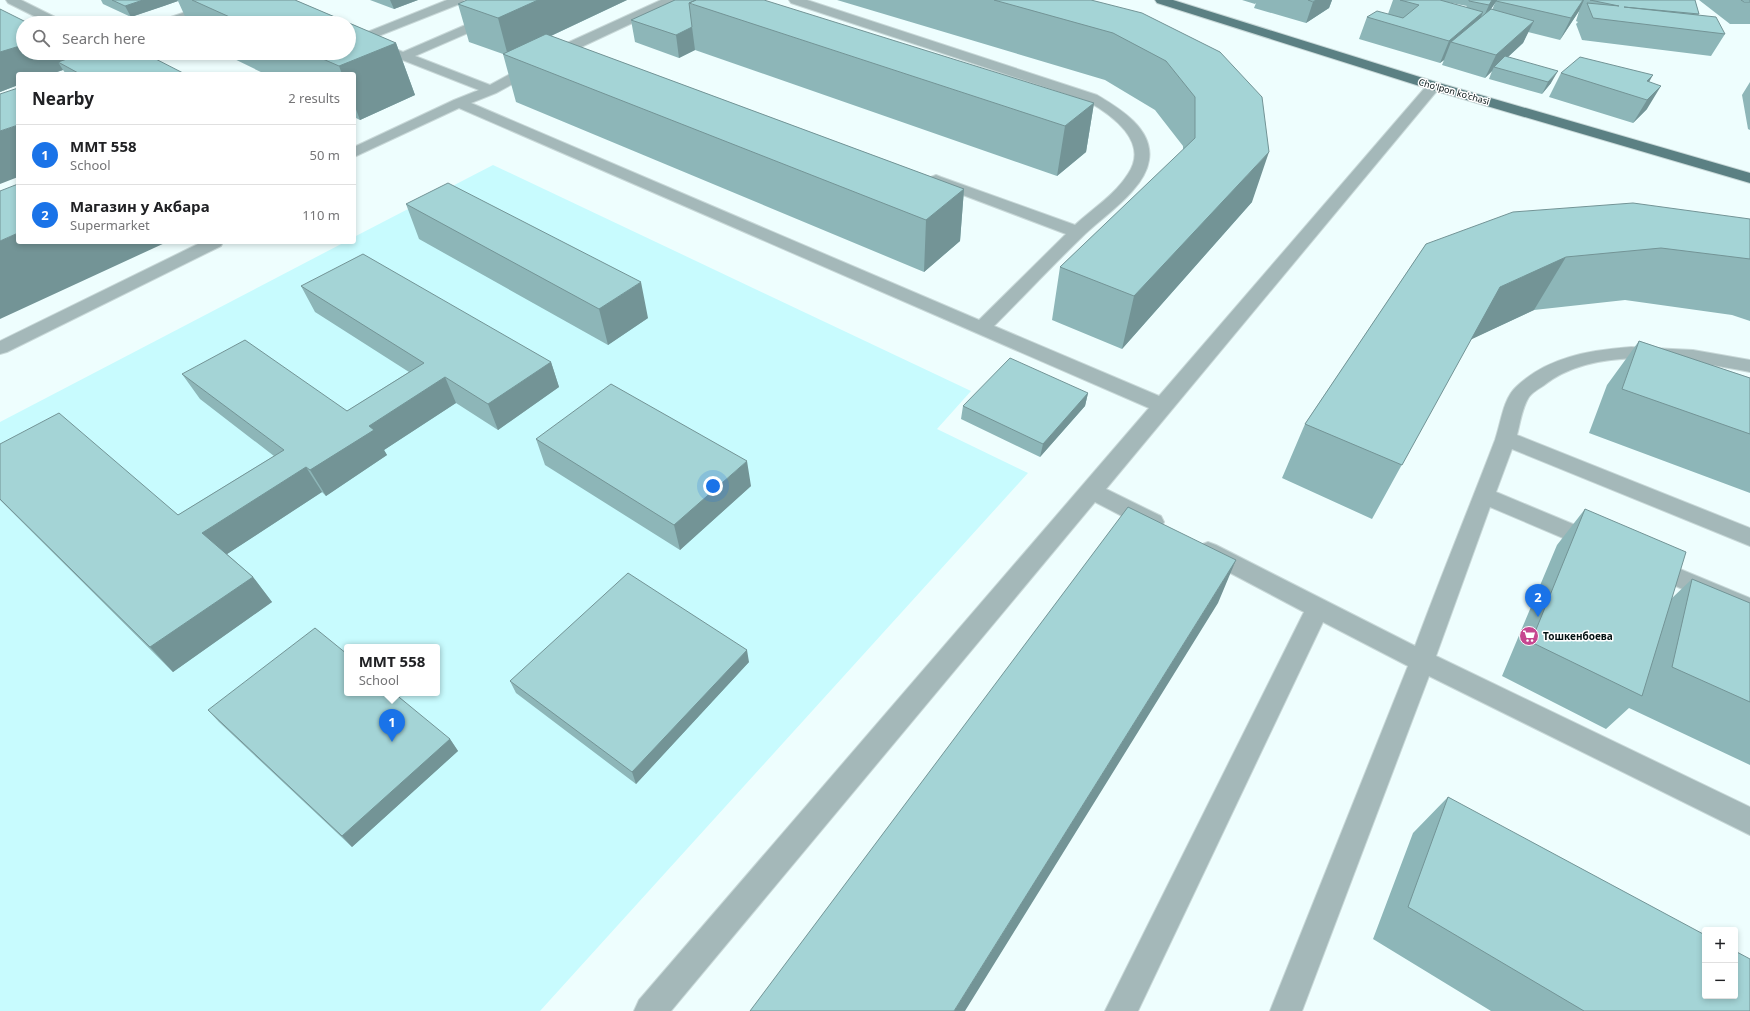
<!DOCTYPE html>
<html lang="en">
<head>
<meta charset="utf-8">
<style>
  body { margin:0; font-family:"Noto Sans",sans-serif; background:#f2f2f2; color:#202124 }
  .controls { position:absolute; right:12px; bottom:12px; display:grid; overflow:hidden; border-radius:4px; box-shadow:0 2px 6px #0003 }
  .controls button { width:36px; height:36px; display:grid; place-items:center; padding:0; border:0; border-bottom:1px solid #e0e0e0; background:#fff; color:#202124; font:20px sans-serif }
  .you { position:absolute; left:713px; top:486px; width:14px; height:14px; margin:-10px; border:3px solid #fff; border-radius:50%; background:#1a73e8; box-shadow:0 0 0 6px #1a73e833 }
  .badge { display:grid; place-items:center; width:26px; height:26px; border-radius:50%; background:#1a73e8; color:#fff; font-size:13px; font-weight:700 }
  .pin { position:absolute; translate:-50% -33px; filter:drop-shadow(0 1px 2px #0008) }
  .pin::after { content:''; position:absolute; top:21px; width:14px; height:12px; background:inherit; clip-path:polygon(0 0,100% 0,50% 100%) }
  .popup { position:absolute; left:344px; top:644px; width:96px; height:52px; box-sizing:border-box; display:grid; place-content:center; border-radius:4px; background:#fff; filter:drop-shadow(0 1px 3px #0005); font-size:13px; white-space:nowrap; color:#757577 }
  .popup b { font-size:15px; color:#202124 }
  .popup::after { content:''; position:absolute; left:50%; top:100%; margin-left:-8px; border:8px solid transparent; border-top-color:#fff }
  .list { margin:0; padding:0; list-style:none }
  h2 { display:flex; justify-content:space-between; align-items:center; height:52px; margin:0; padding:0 16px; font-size:17px }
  h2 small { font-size:13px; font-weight:400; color:#757577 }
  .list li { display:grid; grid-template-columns:26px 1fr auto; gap:12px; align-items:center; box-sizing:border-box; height:60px; padding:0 16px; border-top:1px solid #e0e0e0 }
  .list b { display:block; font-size:15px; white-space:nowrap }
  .list p { margin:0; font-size:13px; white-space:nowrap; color:#757577 }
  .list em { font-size:13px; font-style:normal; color:#757577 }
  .icon { flex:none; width:22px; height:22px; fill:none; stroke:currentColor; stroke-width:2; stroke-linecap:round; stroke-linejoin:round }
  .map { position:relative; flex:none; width:1750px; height:1011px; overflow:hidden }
  .search { position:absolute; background:#fff; box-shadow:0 2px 6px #0003; left:16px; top:16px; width:340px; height:44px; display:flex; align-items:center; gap:10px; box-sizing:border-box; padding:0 14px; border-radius:22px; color:#757577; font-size:15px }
  .panel { position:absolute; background:#fff; box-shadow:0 2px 6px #0003; left:16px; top:72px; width:340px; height:172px; border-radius:4px }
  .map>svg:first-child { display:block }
  .built { fill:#c8fbfe; fill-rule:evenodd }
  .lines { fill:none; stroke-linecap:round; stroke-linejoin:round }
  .minor-casing { stroke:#c8d8d8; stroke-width:2 }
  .major-casing { stroke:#c8d8d8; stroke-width:2 }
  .minor { fill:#a4b8b9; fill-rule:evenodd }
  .major { fill:#5b8083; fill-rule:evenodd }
  .wall { fill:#8db6b8; fill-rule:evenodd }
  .shaded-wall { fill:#739496 }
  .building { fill:#a4d4d6; stroke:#739496 }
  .labels { text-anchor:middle; stroke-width:3; stroke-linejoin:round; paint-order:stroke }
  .far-street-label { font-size:9px; fill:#031112; stroke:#fff }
  .poi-label { font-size:10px; font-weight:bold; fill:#031112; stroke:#fff; text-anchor:start }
</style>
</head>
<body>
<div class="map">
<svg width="1750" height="1011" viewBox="0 0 1750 1011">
  <rect width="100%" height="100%" fill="#eefefe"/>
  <path class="built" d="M 493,165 L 971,391 L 937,429 L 1028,473 L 540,1011 L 0,1011 L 0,422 L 345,242 L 354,242 L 354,237 ZM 347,647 L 437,647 L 437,693 L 347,693 Z"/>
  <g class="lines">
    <defs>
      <path id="minor" d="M 6,0 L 21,0 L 61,20 L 63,23 L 48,23 L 8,3 Z
        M 221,0 L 238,0 L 236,3 L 178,23 L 160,23 L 162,20 Z
        M 447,0 L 464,0 L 462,3 L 371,39 L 403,52 L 523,0 L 539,0 L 537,3 L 415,56 L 490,85 L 567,43 L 661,0 L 677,0 L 675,3 L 577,49 L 496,93 L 471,103 L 979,320 L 1066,234 L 931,183 L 928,180 L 931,177 L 936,175 L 941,177 L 1075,225 C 1092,209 1115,195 1128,174 C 1150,142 1112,115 1087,101 L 791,3 L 789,0 L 807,0 L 1097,95 C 1119,108 1154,129 1149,160 C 1145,190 1102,217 1082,237 C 1052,266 1023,297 994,326 L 1159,396 L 1429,83 L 1439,83 L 1441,86 L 1106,489 L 1161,516 L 1164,522 L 1161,528 L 1153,530 L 1145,528 L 1095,502 L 671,1011 L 634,1011 L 639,1000 L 1149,408 L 459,108 L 354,157 L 354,147 L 454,100 L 479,90 L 349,39 L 349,31 L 360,35 Z
        M 202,242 L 223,242 L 221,246 L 7,352 L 0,354 L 0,341 Z
        M 1631,347 L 1693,350 L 1750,360 L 1750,372 C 1687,360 1597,343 1543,386 C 1538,389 1532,393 1529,397 C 1522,408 1520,424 1517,435 L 1750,528 L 1750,546 L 1512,449 L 1496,492 L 1604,537 L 1607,543 L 1604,549 L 1596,552 L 1490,507 L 1436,656 L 1750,807 L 1750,835 L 1429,676 L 1302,1011 L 1270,1011 L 1408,666 L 1323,622 L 1138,1011 L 1105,1011 L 1304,612 L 1200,557 L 1197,551 L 1200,545 L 1208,542 L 1216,545 L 1415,646 C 1441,576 1469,508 1495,440 C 1501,423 1503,399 1516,387 C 1547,357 1590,350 1631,347 Z
        M 1651,557 L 1750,598 L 1750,618 L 1643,572 L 1639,566 L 1643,560 Z"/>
      <path id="major" d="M 1155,0 L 1173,0 L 1439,83 L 1750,173 L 1750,183 L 1429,89 L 1157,3 Z"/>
    </defs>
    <use href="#minor" class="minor-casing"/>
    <use href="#major" class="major-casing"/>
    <use href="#minor" class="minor"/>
    <use href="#major" class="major"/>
  </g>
  <path class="wall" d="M 101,0 L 295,0 L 396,43 L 415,95 L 360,120 L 354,117 L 354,74 L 265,74 L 222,53 L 349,53 L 349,23 L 188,23 L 178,1 L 131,17 L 103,4 Z
    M 370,0 L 418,0 L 394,9 Z
    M 467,0 L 627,0 L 551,36 L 964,189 L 960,241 L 924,272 L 516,102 L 503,54 L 469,42 L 458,4 Z
    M 675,0 L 1094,103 L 1086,152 L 1057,176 L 695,50 L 679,58 L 635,42 L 631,20 Z
    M 837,0 L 1091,0 L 1220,52 L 1252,202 L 1122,349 L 1052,320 L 1060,267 L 1183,150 L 1183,146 L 1155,110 L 1105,80 Z
    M 1242,0 L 1332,0 L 1329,8 L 1306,23 L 1254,8 L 1256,3 L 1255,4 Z
    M 1393,0 L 1695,0 L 1699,14 L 1698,15 L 1725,34 L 1711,56 L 1582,40 L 1576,24 L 1578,22 L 1576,21 L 1581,5 L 1579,11 L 1560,40 L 1528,32 L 1523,43 L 1508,57 L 1551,83 L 1542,94 L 1489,79 L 1492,71 L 1485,78 L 1442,65 L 1444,60 L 1440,63 L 1359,39 L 1367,17 L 1388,14 ZM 1446,2 L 1467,6 L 1466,7 ZM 1495,3 L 1492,10 L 1491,9 Z
    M 1699,0 L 1750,0 L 1750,24 L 1730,24 Z
    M 0,9 L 66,59 L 185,74 L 66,74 L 63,70 L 51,74 L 18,74 L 18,85 L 0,92 Z
    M 1561,73 L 1649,82 L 1647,109 L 1633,123 L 1549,97 Z
    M 1750,82 L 1750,130 L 1748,129 L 1742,95 Z
    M 406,204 L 648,318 L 608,345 L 419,239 Z
    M 1750,219 L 1750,321 L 1732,315 L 1625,300 L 1534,310 L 1471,339 L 1372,519 L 1282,478 L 1305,424 L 1426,244 Z
    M 301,286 L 551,362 L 559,387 L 498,430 L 456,403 L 384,450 L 387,455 L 326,496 L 322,492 L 227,554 L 253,577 L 272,602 L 173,672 L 0,500 L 0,444 L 178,515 L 274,456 L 200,399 L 182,374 L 347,411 L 409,372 L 315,312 Z
    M 1639,341 L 1750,378 L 1750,493 L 1589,433 L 1607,385 Z
    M 1088,393 L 1085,406 L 1040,457 L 961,419 L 963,406 Z
    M 536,439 L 751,486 L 680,550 L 545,465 Z
    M 1585,509 L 1671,599 L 1692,579 L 1750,603 L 1750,765 L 1629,708 L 1606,729 L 1502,676 L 1557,545 Z
    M 749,662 L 636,784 L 516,693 L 510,681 Z
    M 208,710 L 450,739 L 458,751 L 352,847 L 219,722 Z
    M 1448,797 L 1750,1011 L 1491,1011 L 1373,939 L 1413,833 Z"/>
  <path class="shaded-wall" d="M 143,0 L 160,0 L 164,6 L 131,17 L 125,6 Z
    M 160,0 L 177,0 L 178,1 L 164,6 Z
    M 390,0 L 418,0 L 394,9 Z
    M 538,0 L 627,0 L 508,56 L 498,18 Z
    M 1316,0 L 1332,0 L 1329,8 L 1306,23 L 1313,2 Z
    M 1492,0 L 1497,0 L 1479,27 L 1489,5 Z
    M 1583,0 L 1584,0 L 1579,11 L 1560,40 L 1571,18 Z
    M 1483,12 L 1474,34 L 1451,42 L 1444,60 L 1440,63 L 1449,41 Z
    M 1534,21 L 1523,43 L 1497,67 L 1494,67 L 1492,71 L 1485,78 L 1496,55 Z
    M 692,27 L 695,50 L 679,58 L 676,35 Z
    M 396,43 L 415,95 L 360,120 L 354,104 L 354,74 L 342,74 L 339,66 Z
    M 23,45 L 23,53 L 62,53 L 70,67 L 58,62 L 63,70 L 51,74 L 18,74 L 18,85 L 0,92 L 0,52 Z
    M 1558,71 L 1551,83 L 1542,94 L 1548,82 Z
    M 1653,75 L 1640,98 L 1647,81 Z
    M 1661,86 L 1647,109 L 1633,123 L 1647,100 Z
    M 1094,103 L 1086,152 L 1057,176 L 1065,126 Z
    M 18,125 L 18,177 L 0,184 L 0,131 Z
    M 1269,152 L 1252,202 L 1122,349 L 1134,296 Z
    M 964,189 L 960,241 L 924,272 L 926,220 Z
    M 18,233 L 18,242 L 167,242 L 0,319 L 0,241 Z
    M 1566,257 L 1534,310 L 1470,340 L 1500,287 Z
    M 641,282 L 648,318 L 608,345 L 599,309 Z
    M 551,362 L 559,387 L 498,430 L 488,404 Z
    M 445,377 L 456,403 L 384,450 L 387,455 L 326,496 L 310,470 L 369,426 Z
    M 1088,393 L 1085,406 L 1040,457 L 1043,444 Z
    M 747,461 L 751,486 L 680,550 L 674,525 Z
    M 306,467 L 322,492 L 221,558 L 202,533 Z
    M 1236,560 L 1218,603 L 965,1011 L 954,1011 Z
    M 253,577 L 272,602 L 173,672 L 150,647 Z
    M 747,650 L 749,662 L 636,784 L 632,772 Z
    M 450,739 L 458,751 L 352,847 L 342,836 Z"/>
  <path class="building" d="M 112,0 L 143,0 L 125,6 Z
    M 192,0 L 295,0 L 396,43 L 339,66 L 309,53 L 349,53 L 349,23 L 243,23 Z
    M 467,0 L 538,0 L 498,18 L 458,4 Z
    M 675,0 L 696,0 L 689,3 L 692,27 L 676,35 L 631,20 Z
    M 696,0 L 764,0 L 1094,103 L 1065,126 L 689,3 Z
    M 994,0 L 1091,0 L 1142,13 L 1220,52 L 1262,97 L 1269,152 L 1134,296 L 1060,267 L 1195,138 L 1195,97 L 1166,61 L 1113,33 Z
    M 1308,0 L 1316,0 L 1313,2 Z
    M 1400,0 L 1440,0 L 1483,12 L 1449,41 L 1367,17 L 1377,11 L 1403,18 L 1419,5 Z
    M 1469,0 L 1492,0 L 1489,5 L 1469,1 Z
    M 1497,0 L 1583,0 L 1571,18 L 1496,1 Z
    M 1590,0 L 1695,0 L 1699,14 L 1624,7 L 1716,17 L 1725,34 L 1593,18 L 1587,3 L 1619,6 Z
    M 1741,0 L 1750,0 L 1750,2 L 1744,2 Z
    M 0,9 L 28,23 L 23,23 L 23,45 L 0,52 Z
    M 1491,9 L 1534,21 L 1496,55 L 1451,42 Z
    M 546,34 L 964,189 L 926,220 L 503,54 Z
    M 85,53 L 144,53 L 185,74 L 80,74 L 58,62 Z
    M 1505,56 L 1558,71 L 1548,82 L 1494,67 Z
    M 1580,57 L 1653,75 L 1647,81 L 1661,86 L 1647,100 L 1561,73 Z
    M 18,88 L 18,125 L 0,131 L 0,94 Z
    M 448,183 L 641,282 L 599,309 L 406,204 Z
    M 18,184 L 18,233 L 0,241 L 0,191 Z
    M 1633,203 L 1750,219 L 1750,259 L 1661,248 L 1566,257 L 1500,287 L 1402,465 L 1305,424 L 1426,244 L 1513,212 Z
    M 363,254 L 551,362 L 488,404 L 445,377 L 369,426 L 374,430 L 310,470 L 306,467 L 202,533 L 253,577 L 150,647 L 0,499 L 0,444 L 59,413 L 178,515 L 284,450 L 182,374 L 245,340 L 347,411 L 424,363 L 301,286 Z
    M 1639,341 L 1750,378 L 1750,434 L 1622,389 Z
    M 1010,358 L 1088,393 L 1043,444 L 963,406 Z
    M 611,384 L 747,461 L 674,525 L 536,439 Z
    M 1128,507 L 1236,560 L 954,1011 L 750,1011 Z
    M 1585,509 L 1686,552 L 1642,696 L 1531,642 Z
    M 628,573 L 747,650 L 632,772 L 510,681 Z
    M 1692,579 L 1750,603 L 1750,702 L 1672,667 Z
    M 315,628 L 347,654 L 347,693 L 394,693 L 450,739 L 342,836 L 208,710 Z
    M 1448,797 L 1705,935 L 1705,996 L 1735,996 L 1735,951 L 1750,959 L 1750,1011 L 1584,1011 L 1408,907 Z"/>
  <defs>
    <symbol id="supermarket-disc" viewBox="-11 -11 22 22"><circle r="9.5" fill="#c64690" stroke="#fff"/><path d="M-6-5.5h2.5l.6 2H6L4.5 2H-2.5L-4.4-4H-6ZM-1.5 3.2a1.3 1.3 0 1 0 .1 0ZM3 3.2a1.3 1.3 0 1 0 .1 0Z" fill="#fff"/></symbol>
  </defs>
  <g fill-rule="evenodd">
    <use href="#supermarket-disc" x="1518" y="625" width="22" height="22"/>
  </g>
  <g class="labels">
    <g class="far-street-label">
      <text transform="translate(1454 92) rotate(16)" y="3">Cho'lpon ko'chasi</text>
    </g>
    <g class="poi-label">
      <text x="1543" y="640">Тошкенбоева</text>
    </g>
  </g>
</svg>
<div class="controls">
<button>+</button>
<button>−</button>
</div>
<div class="you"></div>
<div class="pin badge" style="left:392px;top:742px">1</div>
<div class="popup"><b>MMT 558</b>School</div>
<div class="pin badge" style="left:1538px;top:617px">2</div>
<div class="search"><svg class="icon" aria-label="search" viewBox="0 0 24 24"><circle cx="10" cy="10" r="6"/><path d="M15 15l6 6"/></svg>Search here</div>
<section class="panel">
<h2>Nearby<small>2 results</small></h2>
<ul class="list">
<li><span class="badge">1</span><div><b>MMT 558</b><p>School</p></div><em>50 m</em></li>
<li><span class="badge">2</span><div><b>Магазин у Акбара</b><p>Supermarket</p></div><em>110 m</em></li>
</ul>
</section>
</div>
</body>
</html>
